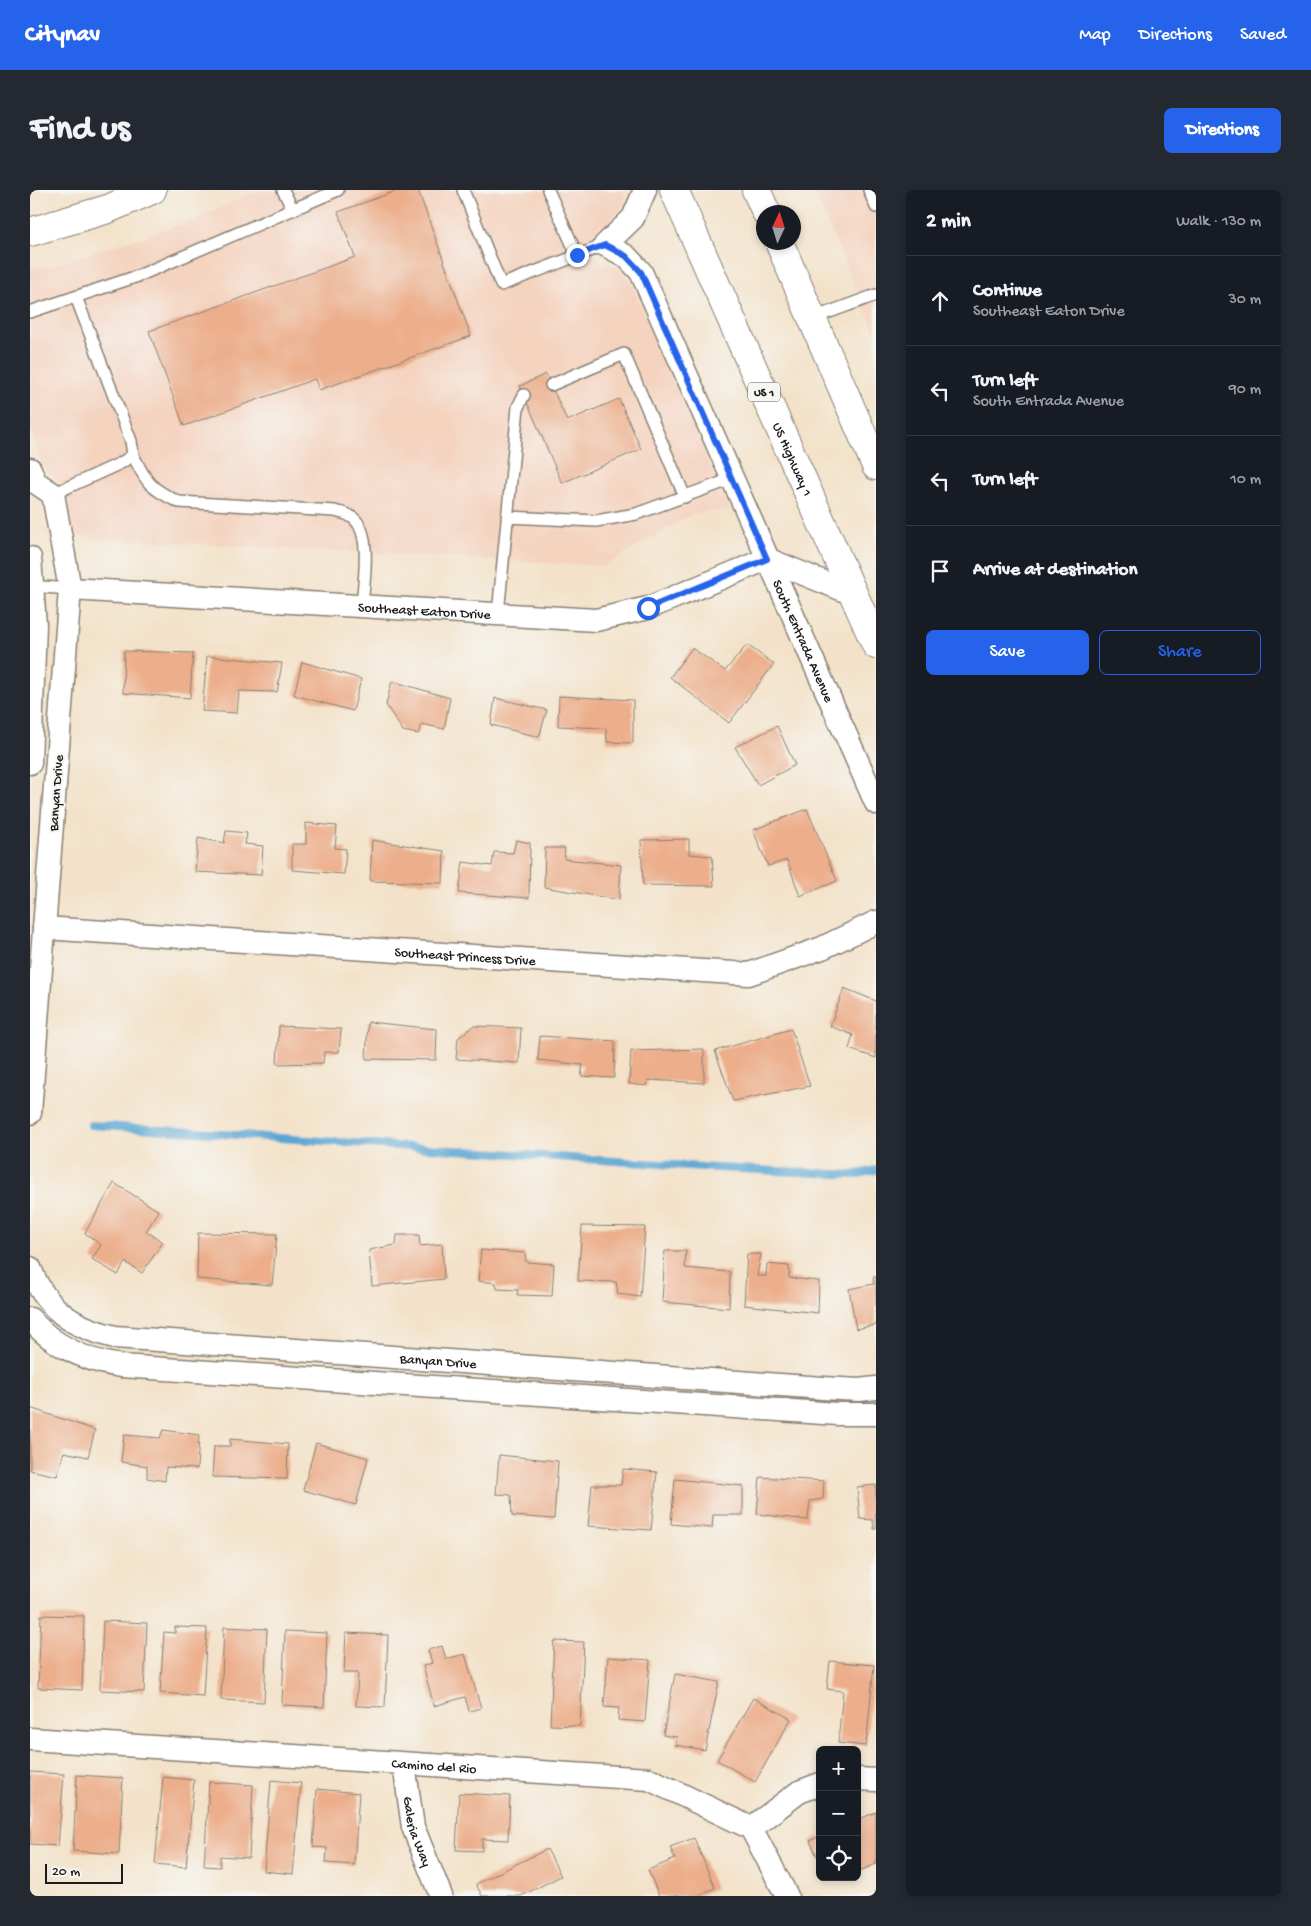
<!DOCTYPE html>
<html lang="en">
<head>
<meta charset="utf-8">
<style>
  body { margin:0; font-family:"Gochi Hand",sans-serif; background:#242831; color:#f1f3f6 }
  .controls { position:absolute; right:15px; bottom:15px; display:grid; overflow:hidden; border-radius:8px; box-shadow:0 2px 8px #0003 }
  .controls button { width:45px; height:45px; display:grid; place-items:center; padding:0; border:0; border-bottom:1px solid #363941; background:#171b24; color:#f1f3f6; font:25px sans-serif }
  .compass { position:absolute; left:726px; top:15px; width:45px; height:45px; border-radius:50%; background:#171b24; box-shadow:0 2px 8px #0003; rotate:4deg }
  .scale { position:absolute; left:15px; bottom:12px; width:78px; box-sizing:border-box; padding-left:5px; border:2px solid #1c1c1c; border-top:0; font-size:14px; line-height:18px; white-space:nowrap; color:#1c1c1c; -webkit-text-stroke:4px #f6f6f2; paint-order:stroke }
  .stop { position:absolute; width:15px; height:15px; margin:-11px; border:4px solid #2563eb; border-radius:50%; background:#fff }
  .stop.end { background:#2563eb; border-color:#fff; box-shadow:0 1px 5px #0008 }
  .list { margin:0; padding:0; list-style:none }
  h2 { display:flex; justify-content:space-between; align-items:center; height:65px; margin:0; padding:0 20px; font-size:21px }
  h2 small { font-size:16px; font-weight:400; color:#9ea1a6 }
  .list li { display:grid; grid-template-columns:32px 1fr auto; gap:15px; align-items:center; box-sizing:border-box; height:90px; padding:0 20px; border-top:1px solid #363941 }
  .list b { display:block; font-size:19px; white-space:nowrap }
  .list p { margin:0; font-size:16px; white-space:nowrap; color:#9ea1a6 }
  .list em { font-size:16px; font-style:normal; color:#9ea1a6 }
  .actions { display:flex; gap:10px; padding:15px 20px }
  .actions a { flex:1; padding:11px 0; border:1px solid #2563eb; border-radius:8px; text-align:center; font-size:18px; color:#2563eb }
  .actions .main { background:#2563eb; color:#fff }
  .icon { flex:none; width:28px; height:28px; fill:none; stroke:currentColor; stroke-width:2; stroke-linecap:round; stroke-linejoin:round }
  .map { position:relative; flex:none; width:846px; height:1706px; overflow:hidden; border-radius:8px }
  header { display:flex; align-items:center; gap:30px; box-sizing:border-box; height:70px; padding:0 25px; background:#2563eb; color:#fff }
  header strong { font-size:24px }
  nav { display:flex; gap:28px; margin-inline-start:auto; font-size:18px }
  .intro { display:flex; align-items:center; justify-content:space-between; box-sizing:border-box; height:120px; padding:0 30px }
  h1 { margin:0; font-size:35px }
  .button { padding:12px 22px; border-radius:8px; background:#2563eb; color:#fff; font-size:18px; font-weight:700 }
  main { display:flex; gap:30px; padding:0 30px }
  aside { flex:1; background:#171b24; border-radius:8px; box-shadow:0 2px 8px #0003 }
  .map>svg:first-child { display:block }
  .built { fill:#f4d3bf }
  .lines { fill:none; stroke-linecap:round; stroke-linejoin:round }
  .stream { stroke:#59a5d2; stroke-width:8 }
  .building { fill:#ecae8b }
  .service-casing { stroke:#887f72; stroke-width:14 }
  .minor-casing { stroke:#887f72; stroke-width:25 }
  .secondary-casing { stroke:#887f72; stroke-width:30 }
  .primary-casing { stroke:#887f72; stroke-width:30 }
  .service { stroke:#fff; stroke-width:11 }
  .minor { stroke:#fff; stroke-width:22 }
  .secondary { stroke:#fff; stroke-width:28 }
  .primary { stroke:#fff; stroke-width:28 }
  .route { stroke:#2563eb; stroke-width:6 }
  .labels { text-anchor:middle; stroke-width:4; stroke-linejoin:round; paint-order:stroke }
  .shield { fill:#f6f6f2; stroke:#5d5d5c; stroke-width:1 }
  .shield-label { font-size:12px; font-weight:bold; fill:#1c1c1c }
  .street-label { font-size:14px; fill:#1c1c1c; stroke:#f6f6f2 }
</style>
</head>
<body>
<header>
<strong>Citynav</strong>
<nav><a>Map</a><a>Directions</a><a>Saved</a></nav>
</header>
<div class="intro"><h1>Find us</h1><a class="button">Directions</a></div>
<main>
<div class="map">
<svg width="846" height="1706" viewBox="0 0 846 1706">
  <rect width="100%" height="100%" fill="#f6f6f2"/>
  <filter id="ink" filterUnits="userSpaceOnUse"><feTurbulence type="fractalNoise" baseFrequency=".02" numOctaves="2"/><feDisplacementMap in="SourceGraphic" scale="10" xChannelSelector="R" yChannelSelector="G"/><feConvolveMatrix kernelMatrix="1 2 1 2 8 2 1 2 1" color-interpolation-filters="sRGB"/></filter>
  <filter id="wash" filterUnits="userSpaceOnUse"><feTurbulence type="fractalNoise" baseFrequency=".0096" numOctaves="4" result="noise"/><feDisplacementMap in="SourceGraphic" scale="20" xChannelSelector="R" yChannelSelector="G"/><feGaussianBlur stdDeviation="1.12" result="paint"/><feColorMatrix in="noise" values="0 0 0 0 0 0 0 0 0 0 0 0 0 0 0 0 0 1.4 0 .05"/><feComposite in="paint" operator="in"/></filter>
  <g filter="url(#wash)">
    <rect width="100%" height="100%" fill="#f3e2c9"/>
    <path class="built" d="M 230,0 L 593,0 L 596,9 L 592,18 L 573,37 L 569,35 L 564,45 L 557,53 L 559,57 L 557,62 L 567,67 L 574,76 L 577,73 L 589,78 L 600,91 L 700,320 L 664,323 L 574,376 L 44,347 L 36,301 L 30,291 L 23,287 L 24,285 L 15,281 L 0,239 L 0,79 L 19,76 L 158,32 Z
      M 783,0 L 846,0 L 846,145 Z"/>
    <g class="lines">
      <path class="stream" d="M 61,935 L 688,978 L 823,985 L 846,980"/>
    </g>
    <g id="blocks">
      <path class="building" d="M 369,0 L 388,0 L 441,146 L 289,200 L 285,189 L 154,236 L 119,141 L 325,67 L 308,22 Z
        M 516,184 L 537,231 L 589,209 L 611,259 L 532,293 L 490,196 Z
        M 717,455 L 744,474 L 699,533 L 640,487 L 662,458 L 695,481 Z
        M 94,461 L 163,463 L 160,508 L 93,503 Z
        M 177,466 L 252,473 L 247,502 L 209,501 L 207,523 L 172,521 Z
        M 272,472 L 331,489 L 323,521 L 264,505 Z
        M 362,491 L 420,508 L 414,539 L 392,534 L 388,544 L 373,541 L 356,515 Z
        M 529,506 L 603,510 L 603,553 L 577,552 L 576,538 L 528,536 Z
        M 465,508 L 517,520 L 509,547 L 461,535 Z
        M 747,536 L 765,575 L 728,595 L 705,557 Z
        M 777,619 L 807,691 L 770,706 L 757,670 L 738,676 L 723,640 Z
        M 276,633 L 307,636 L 305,658 L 316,659 L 314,684 L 262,680 L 262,654 L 276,654 Z
        M 196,641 L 217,643 L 215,654 L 233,656 L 231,685 L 165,682 L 168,648 L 194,653 Z
        M 659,649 L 659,664 L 682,666 L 684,696 L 613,695 L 611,650 Z
        M 342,650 L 414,661 L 413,693 L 340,691 Z
        M 486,650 L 500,653 L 499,708 L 429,703 L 433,672 L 462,676 L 464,662 L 483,663 Z
        M 515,658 L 535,658 L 534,669 L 591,675 L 589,710 L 514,697 Z
        M 814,798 L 846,811 L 846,868 L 819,859 L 823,845 L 800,836 Z
        M 338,832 L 407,839 L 406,870 L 336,869 Z
        M 249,836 L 311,839 L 309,862 L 294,862 L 293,873 L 247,874 Z
        M 443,836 L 491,838 L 489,873 L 426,869 L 428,848 Z
        M 761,839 L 780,896 L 703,911 L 685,861 Z
        M 510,846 L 585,851 L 584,888 L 551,886 L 553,875 L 508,870 Z
        M 674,859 L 674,893 L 618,890 L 617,896 L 599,894 L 601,861 Z
        M 84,993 L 129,1021 L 116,1041 L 133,1052 L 112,1083 L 95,1072 L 88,1085 L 62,1069 L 71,1055 L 55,1043 Z
        M 552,1036 L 615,1037 L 610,1107 L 588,1104 L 586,1092 L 548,1091 Z
        M 168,1043 L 247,1044 L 242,1095 L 167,1089 Z
        M 367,1045 L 389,1045 L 390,1056 L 412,1054 L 414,1089 L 342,1096 L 339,1060 L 366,1055 Z
        M 451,1060 L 495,1063 L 496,1072 L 524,1074 L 522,1106 L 487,1105 L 488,1100 L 467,1099 L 466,1093 L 448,1091 Z
        M 635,1061 L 656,1061 L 655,1078 L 700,1082 L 699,1118 L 632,1112 Z
        M 717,1064 L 731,1064 L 727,1086 L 736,1086 L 737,1074 L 759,1076 L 759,1088 L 789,1091 L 788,1123 L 714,1115 Z
        M 843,1087 L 846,1087 L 846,1135 L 826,1139 L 819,1099 L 844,1094 Z
        M 0,1218 L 65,1240 L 58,1267 L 34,1262 L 27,1286 L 0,1280 Z
        M 133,1240 L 169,1245 L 167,1279 L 136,1277 L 135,1291 L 117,1288 L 117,1276 L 91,1272 L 94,1245 L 130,1248 Z
        M 200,1249 L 258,1254 L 257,1289 L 182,1287 L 184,1256 L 200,1256 Z
        M 286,1253 L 338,1268 L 326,1315 L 273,1300 Z
        M 469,1265 L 528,1271 L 524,1329 L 482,1326 L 481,1305 L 466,1304 Z
        M 593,1279 L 627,1282 L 621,1340 L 558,1336 L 562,1295 L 591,1295 Z
        M 730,1287 L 794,1291 L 793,1309 L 780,1311 L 778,1330 L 727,1324 Z
        M 645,1289 L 713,1296 L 713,1325 L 683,1325 L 682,1338 L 641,1334 Z
        M 846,1295 L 846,1339 L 844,1339 L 843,1330 L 830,1329 L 827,1297 Z
        M 11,1425 L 54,1426 L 52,1500 L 8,1498 Z
        M 73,1431 L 117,1433 L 114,1502 L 70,1500 Z
        M 145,1437 L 177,1438 L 173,1506 L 130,1503 L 134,1442 L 145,1443 Z
        M 194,1437 L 237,1439 L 234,1512 L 191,1510 Z
        M 255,1441 L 297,1443 L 294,1517 L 252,1515 Z
        M 316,1443 L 358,1445 L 355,1517 L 326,1516 L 328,1483 L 314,1483 Z
        M 524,1451 L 554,1452 L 550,1536 L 520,1535 Z
        M 412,1456 L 416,1469 L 435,1464 L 451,1518 L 439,1521 L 435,1507 L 404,1516 L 393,1476 L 402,1473 L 398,1460 Z
        M 578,1467 L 620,1470 L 615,1532 L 588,1530 L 589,1518 L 574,1517 Z
        M 800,1471 L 844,1475 L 836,1556 L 808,1553 L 813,1501 L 797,1499 Z
        M 645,1484 L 689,1492 L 675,1560 L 645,1555 L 647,1547 L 633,1545 Z
        M 723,1508 L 761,1529 L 725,1592 L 687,1570 Z
        M 0,1582 L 34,1584 L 28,1656 L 0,1654 Z
        M 47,1585 L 93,1588 L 89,1664 L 43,1661 Z
        M 133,1587 L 164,1590 L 156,1677 L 125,1674 Z
        M 241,1590 L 271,1593 L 263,1684 L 234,1681 Z
        M 179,1592 L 223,1595 L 219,1668 L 190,1666 L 190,1677 L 174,1676 Z
        M 287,1599 L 329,1603 L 324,1675 L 296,1673 L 297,1658 L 283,1657 Z
        M 429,1603 L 480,1606 L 478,1650 L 452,1649 L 452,1661 L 426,1660 Z
        M 846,1622 L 846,1674 L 827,1682 L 827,1630 Z
        M 790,1646 L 790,1672 L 780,1651 Z
        M 664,1648 L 685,1698 L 667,1706 L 629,1706 L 618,1680 L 645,1669 L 640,1657 Z
        M 517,1659 L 531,1686 L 491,1706 L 452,1706 L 446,1694 Z"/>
    </g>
  </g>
  <g filter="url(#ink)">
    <use href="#blocks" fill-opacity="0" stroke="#887f72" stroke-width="1"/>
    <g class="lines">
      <defs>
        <path id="service" d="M 253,0 L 263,20
          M 433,0 L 471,95 L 575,55
          M 518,0 L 547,65
          M 839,0 L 846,17
          M 0,122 L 108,86 L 308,0
          M 783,128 L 846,105
          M 521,195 L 594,164 L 655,307
          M 103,265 C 116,292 120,299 149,312 L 305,321 C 310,323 316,323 320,326 C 344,338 333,394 332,416
          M 23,304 L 91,273 L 103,265 L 101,251 L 46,107
          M 477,327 L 566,331 L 606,324 L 702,289
          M 0,396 L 40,399
          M 468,424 L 488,217 L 494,205"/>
        <g id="minor">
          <path id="s1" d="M 615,0 L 603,28 L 575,55 L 596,66 L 611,82 L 846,613"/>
          <path d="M 0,279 L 5,292 L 23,304 L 40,399 L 0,923"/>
          <path d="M 0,368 L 5,435 L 0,573"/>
          <path d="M 737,369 L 823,404"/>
          <path id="s2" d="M 40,399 L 566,430 L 618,418 L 737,369"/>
          <path id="s3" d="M 14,738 L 719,784 L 792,758 L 846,732"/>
          <path id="s4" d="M 0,1078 C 16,1120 43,1137 85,1147 L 793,1198 L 829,1200 L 846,1198"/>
          <path d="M 0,1129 C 23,1156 56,1171 91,1176 L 808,1224 L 846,1224"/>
          <path id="s5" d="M 0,1549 L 619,1589 L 721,1638 L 757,1706"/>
          <path id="s6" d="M 374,1574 L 383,1637 L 411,1706"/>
          <path d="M 827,1589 L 846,1590"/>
          <path d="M 721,1638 L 769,1602 L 790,1594"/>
        </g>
        <path id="secondary" d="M 0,42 L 78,19 L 122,0"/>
        <g id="primary">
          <path id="s7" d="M 644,0 L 846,455"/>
          <path d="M 726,0 L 736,22"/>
          <path d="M 749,52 L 846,276"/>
        </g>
      </defs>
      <use href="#service" class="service-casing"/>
      <use href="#minor" class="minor-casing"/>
      <use href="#secondary" class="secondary-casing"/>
      <use href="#primary" class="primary-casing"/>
      <use href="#service" class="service"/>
      <use href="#minor" class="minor"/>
      <use href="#secondary" class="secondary"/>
      <use href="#primary" class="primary"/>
    </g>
  </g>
  <g class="lines" filter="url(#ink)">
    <path class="route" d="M 547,65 L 575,55 L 596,66 L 611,82 L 737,369 L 618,418"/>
  </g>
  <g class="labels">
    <rect class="shield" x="718" y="192.5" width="32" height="19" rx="4"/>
    <g class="shield-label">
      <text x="734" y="206">US 1</text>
    </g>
    <g class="street-label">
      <text dy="5" stroke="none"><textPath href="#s7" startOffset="294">US Highway 1</textPath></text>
      <text dy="5" stroke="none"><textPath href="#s2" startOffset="355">Southeast Eaton Drive</textPath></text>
      <text dy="5" stroke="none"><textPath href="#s1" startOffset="518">South Entrada Avenue</textPath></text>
      <text transform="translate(25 603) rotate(-86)" y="5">Banyan Drive</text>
      <text dy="5" stroke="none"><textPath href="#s3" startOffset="422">Southeast Princess Drive</textPath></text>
      <text dy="5" stroke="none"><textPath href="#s4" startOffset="439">Banyan Drive</textPath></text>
      <text dy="5" stroke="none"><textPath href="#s5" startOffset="405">Camino del Rio</textPath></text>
      <text dy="5" stroke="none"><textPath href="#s6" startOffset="69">Galeria Way</textPath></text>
    </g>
  </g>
</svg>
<div class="controls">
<button>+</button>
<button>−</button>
<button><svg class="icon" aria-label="locate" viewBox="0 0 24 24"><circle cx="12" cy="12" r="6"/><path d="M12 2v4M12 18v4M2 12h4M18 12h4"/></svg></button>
</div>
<svg class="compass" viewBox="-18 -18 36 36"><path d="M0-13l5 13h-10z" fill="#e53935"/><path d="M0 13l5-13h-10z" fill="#9ea1a6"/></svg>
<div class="scale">20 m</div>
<div class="stop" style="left:618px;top:418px"></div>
<div class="stop end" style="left:547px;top:65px"></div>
</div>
<aside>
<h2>2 min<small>Walk · 130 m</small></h2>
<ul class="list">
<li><svg class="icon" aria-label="ahead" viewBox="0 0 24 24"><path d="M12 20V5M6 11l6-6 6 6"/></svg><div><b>Continue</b><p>Southeast Eaton Drive</p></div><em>30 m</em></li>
<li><svg class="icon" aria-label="left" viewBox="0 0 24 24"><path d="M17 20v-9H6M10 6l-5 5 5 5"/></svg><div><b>Turn left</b><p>South Entrada Avenue</p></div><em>90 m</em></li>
<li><svg class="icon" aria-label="left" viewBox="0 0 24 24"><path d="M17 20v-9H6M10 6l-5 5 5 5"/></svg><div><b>Turn left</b></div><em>10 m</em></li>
<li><svg class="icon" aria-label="arrive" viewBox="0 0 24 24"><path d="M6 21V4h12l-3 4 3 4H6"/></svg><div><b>Arrive at destination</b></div></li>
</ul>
<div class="actions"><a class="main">Save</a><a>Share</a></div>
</aside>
</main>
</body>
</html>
